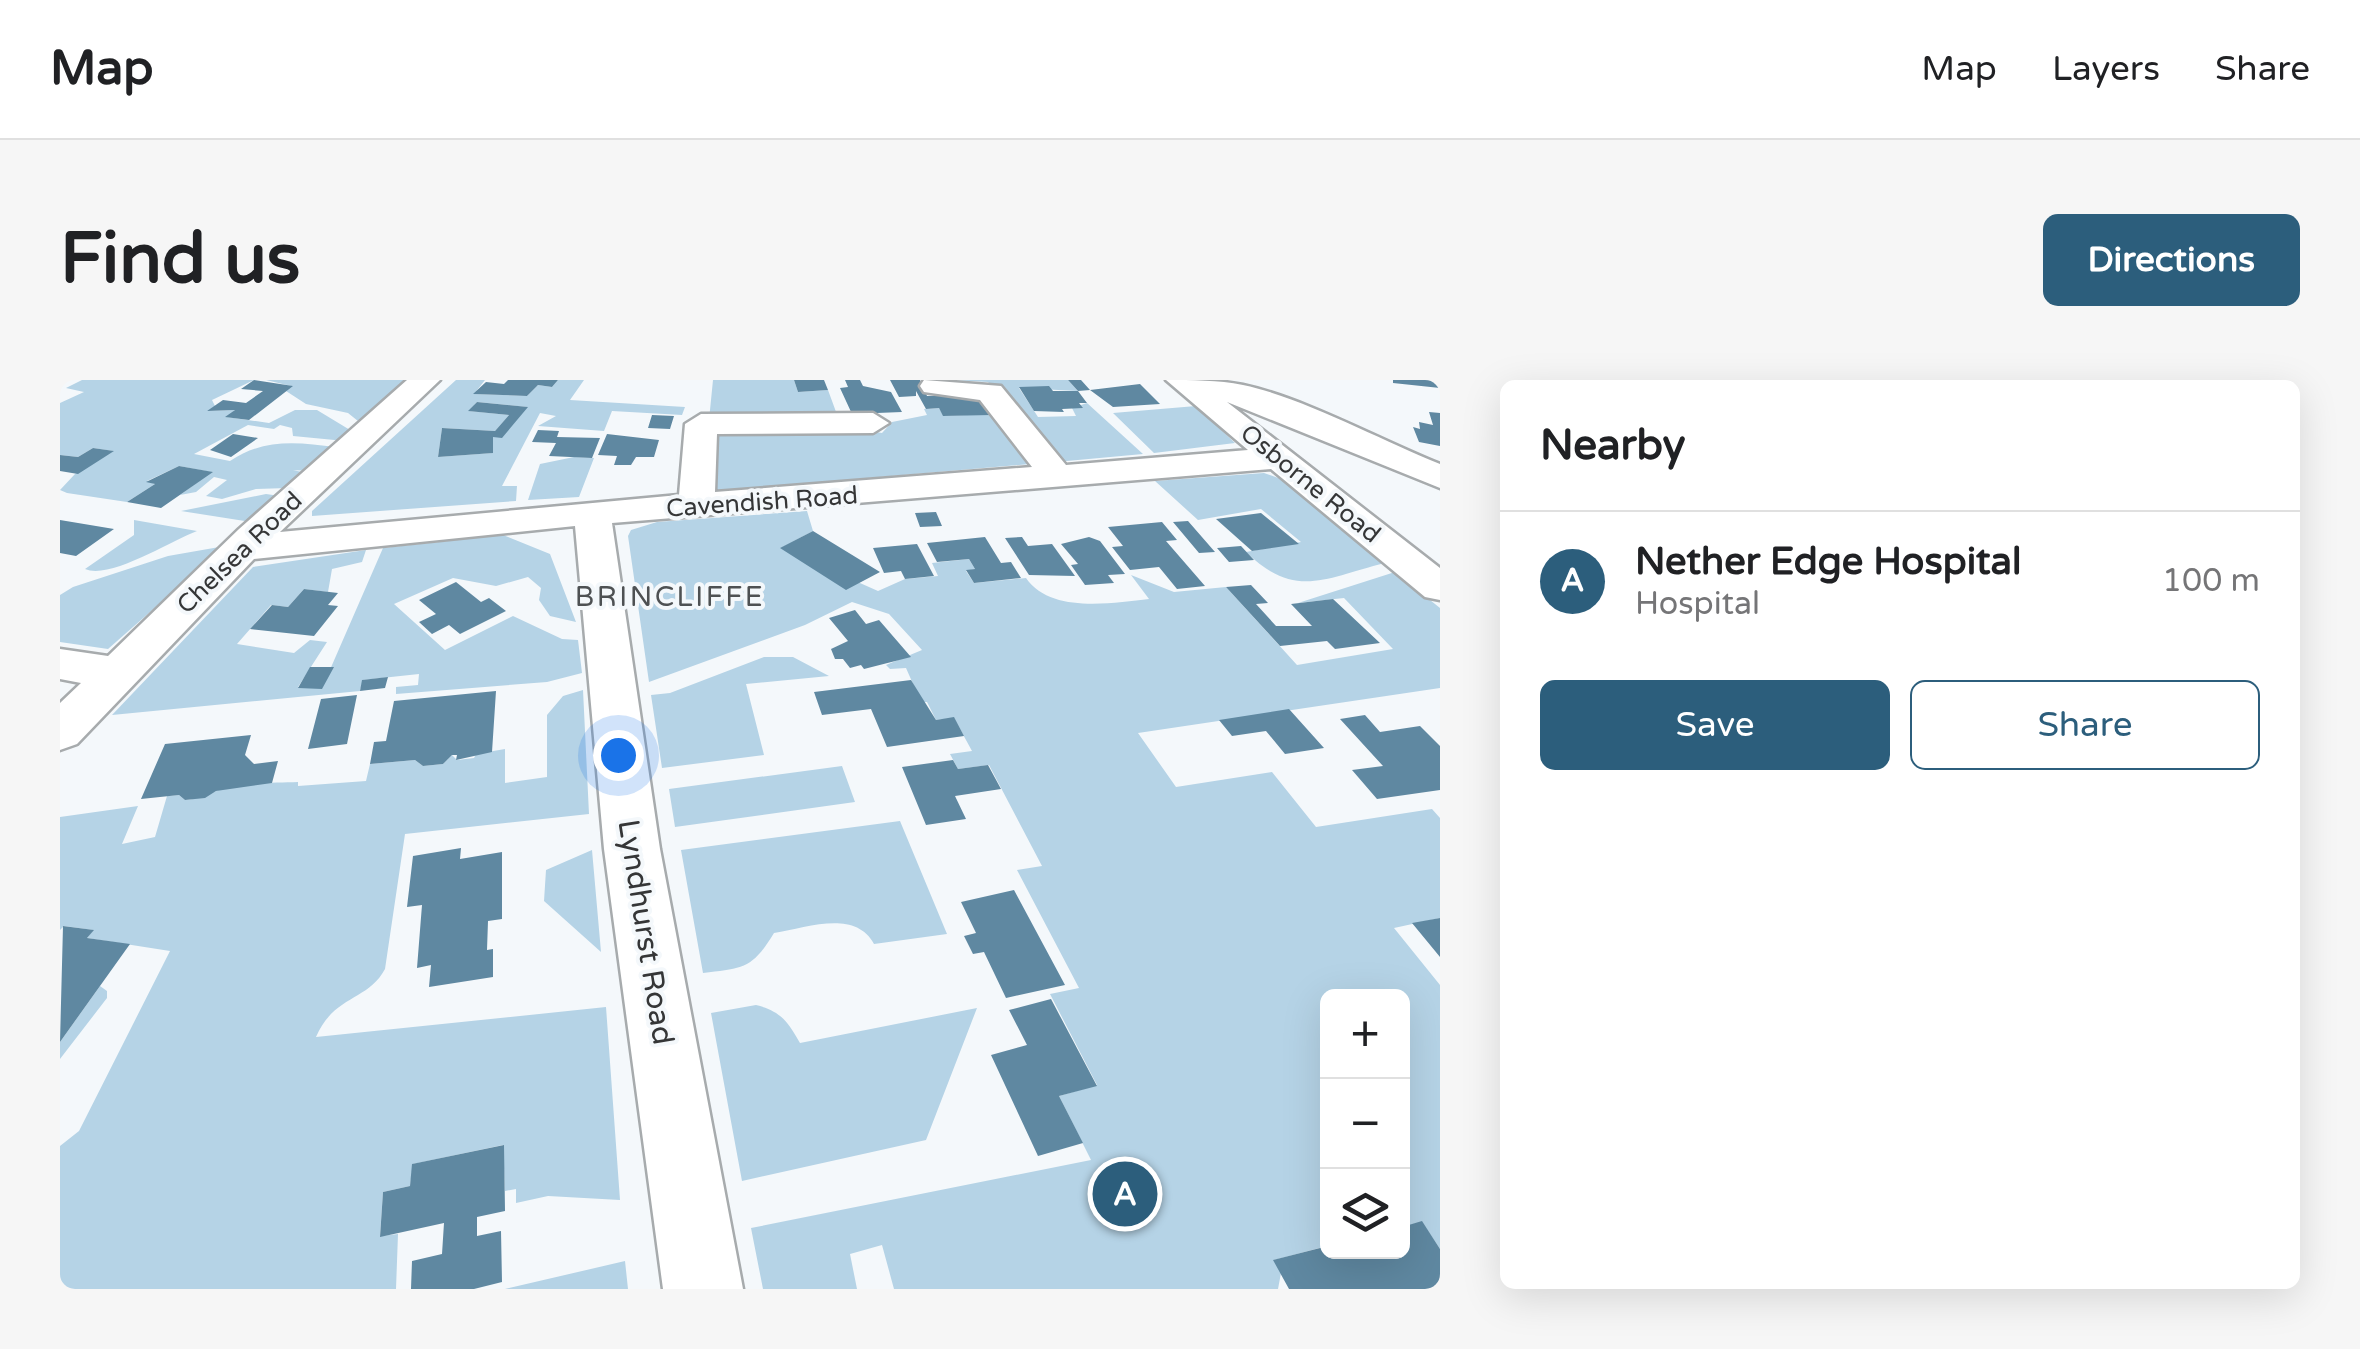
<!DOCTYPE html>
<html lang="en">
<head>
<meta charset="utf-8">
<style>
  body { margin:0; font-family:"Varela Round",sans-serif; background:#f6f6f6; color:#202124 }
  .controls { position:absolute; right:30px; bottom:30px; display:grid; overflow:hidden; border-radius:15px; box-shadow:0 10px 40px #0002 }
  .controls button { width:90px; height:90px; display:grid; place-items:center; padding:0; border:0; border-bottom:2px solid #e0e0e0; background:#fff; color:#202124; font:50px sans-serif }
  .you { position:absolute; left:558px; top:375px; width:35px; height:35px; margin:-25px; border:8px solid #fff; border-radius:50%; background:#1a73e8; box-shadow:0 0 0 15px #1a73e833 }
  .badge { display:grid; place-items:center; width:65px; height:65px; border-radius:50%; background:#2c5e7c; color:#fff; font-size:32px; font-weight:700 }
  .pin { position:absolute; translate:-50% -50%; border:5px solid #fff; box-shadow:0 2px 10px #0006 }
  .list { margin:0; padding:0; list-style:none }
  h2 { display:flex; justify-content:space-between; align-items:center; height:130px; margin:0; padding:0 40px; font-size:42px }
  h2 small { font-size:32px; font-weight:400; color:#757577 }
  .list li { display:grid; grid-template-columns:65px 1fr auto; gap:30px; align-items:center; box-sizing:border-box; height:140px; padding:0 40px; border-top:2px solid #e0e0e0 }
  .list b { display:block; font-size:38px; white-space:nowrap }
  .list p { margin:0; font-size:32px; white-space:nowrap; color:#757577 }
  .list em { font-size:32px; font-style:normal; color:#757577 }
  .actions { display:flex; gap:20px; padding:30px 40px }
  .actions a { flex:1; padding:22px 0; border:2px solid #2c5e7c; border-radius:15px; text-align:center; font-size:35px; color:#2c5e7c }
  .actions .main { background:#2c5e7c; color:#fff }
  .icon { flex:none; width:55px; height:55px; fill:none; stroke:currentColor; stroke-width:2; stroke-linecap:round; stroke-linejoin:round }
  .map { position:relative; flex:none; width:1380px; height:909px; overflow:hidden; border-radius:15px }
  header { display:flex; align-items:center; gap:60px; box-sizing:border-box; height:140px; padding:0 50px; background:#fff; border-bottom:2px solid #e0e0e0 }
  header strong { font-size:48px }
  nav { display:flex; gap:55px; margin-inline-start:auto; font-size:35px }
  .intro { display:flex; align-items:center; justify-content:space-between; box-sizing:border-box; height:240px; padding:0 60px }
  h1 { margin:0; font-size:70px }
  .button { padding:25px 45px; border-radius:15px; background:#2c5e7c; color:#fff; font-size:35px; font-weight:700 }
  main { display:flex; gap:60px; padding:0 60px }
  aside { flex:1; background:#fff; border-radius:15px; box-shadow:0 10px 40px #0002 }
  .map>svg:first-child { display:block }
  .green { fill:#b5d3e6; fill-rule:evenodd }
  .building { fill:#5f88a1 }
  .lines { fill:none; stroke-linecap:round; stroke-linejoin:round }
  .minor-casing { stroke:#a7abad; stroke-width:5 }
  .minor { fill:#fff; fill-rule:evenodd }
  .labels { text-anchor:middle; stroke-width:8; stroke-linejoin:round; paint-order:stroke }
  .far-street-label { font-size:25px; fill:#353637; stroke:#f4f8fb }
  .far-neighbourhood-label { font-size:28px; letter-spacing:2.5px; fill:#4e5153; stroke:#f4f8fb }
  .street-label { font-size:30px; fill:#353637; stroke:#f4f8fb }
</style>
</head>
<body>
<header>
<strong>Map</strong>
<nav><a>Map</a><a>Layers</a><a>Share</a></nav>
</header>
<div class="intro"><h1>Find us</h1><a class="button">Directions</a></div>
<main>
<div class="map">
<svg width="1380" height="909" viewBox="0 0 1380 909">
  <rect width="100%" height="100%" fill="#f4f8fb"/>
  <path class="green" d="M 22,0 L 194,0 L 152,20 L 155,26 L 149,31 L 175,30 L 167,37 L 209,43 L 235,30 L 257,30 L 295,53 L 285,61 L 233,56 L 232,48 L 220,45 L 214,49 L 188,45 L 134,74 L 170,81 C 204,58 237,62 276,67 L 248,91 L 233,90 L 246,93 L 228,108 L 196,109 L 162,119 L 146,116 L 167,100 L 154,97 L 136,112 L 120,115 L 151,92 L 119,86 L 87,101 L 95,104 L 67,122 L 7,113 L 0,110 L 15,94 L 53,71 L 33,68 L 18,77 L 0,75 L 0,23 L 24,12 L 6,8 Z
    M 206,0 L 356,0 L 303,45 L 288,33 L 246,24 L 226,11 L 231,6 Z
    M 396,0 L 425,0 L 414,14 L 467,16 L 478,5 L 492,7 L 498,0 L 524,0 L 510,20 L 625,27 L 622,35 L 552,31 L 544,51 L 478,46 L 496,36 L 480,33 L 442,106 L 457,106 L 456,121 L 252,136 L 252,131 ZM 417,22 L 467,27 L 433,57 L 432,73 L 378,77 L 382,48 L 435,51 L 449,35 L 409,31 Z
    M 653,0 L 734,0 L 738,12 L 768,10 L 779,40 L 649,40 Z
    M 893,0 L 1008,0 L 1018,11 L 959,8 L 978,37 L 1016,36 L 1012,28 L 1027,23 L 1083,74 L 996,82 L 928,2 Z
    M 912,10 L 982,83 L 647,112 L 650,49 L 788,47 L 822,53 L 832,42 L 867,35 L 864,29 L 879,28 L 884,36 L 931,34 Z
    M 1136,26 L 1175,63 L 1094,73 L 1053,33 Z
    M 514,77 L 534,78 L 519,117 L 468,120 L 480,84 Z
    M 1204,93 L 1221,99 L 1325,183 C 1265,198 1235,220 1186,172 L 1241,162 L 1201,129 L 1138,140 L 1095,101 Z
    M 206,114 L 220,116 L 191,142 L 121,131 Z
    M 747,131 L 753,151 L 721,168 L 818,211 L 845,199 L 878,196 L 872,183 L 909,179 L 915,189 L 906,191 L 914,203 L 966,198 C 991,234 1052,223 1089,219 L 1071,195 L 1114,212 L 1166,207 L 1237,285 L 1333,269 L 1284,218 L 1238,223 L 1335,192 L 1380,228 L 1380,308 L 1078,353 L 1116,407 L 1212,392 L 1256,447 L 1372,429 L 1380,438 L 1380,538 L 1334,548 L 1380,605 L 1380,869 L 1362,842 L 1343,847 L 1342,616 L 1268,616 L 1267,866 L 1214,880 L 1221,893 L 1218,909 L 834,909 L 822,865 L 790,874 L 797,909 L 703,909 L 691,848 L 1031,780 L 999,716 L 1037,705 L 990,614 L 1019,608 L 957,490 L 982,486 L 929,385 L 898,389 L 890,374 L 912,371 L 894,338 L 876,340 L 867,322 L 861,322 L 846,288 L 830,289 L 826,285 L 862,270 L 829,234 L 792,222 L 745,245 L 589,302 L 568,156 L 571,150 L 597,142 Z
    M 74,140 L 137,151 C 110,161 50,200 25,189 L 74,155 Z
    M 443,155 L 490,174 L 516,242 L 490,236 L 479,220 L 481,208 L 468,197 L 436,206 L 393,198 L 334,224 L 385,270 L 453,236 L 502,259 L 518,260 L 522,293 L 487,302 L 336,314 L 336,307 L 358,305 L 359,294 L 303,300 L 300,311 L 52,335 L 193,187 L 306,170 L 302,182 L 272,189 L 268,212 L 244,209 L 228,227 L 211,225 L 177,264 L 234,273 L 250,260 L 267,262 L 238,307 L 262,308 L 323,168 Z
    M 165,166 L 48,269 L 0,262 L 0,215 L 13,207 L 108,176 Z
    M 704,277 L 733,277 L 769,296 L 686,304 L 704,375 L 602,388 L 591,315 L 610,313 Z
    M 523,310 L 529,434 L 345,454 L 325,589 C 308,621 274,615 256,657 L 546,627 L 560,820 L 488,816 L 456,823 L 456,809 L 445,811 L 443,765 L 353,784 L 350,806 L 323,812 L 320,856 L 338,854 L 336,909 L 0,909 L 0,766 L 19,751 L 110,571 L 27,558 L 33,550 L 4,546 L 0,550 L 0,437 L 78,426 L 62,464 L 95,457 L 107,416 L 119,415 L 125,420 C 139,419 144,415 156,411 C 179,402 214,403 238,402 L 238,406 L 306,401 L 310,384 L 355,380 L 363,386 L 383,384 L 392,375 L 397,380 L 414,378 L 416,374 L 445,369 L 445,403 L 487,397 L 487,335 L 503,316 Z
    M 782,386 L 795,422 L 615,447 L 609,409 Z
    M 840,441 L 887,554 L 814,564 C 795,529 747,548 714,553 C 692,589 684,588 643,593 L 621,470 Z
    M 532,470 L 541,572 L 484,521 L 486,490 Z
    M 40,606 L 47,611 L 47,618 L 0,679 L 0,662 Z
    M 696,625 C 721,631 728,642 740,663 L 917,628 L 866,760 L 682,801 L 651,633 Z
    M 565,881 L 568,909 L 445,909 Z"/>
  <path class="building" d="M 194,0 L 233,6 L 189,40 L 165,37 L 175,30 L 147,31 L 163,20 L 186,23 L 203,11 L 181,9 Z
    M 448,0 L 498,0 L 492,7 L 478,5 L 467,16 L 413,14 L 426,2 L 444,4 Z
    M 734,0 L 764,0 L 768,10 L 738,12 Z
    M 785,0 L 800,0 L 803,6 L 831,12 L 842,32 L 792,34 L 780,8 L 788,7 Z
    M 830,0 L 860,0 L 867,16 L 914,15 L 931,35 L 883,36 L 879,28 L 866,29 L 856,11 L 856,16 L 839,17 Z
    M 1008,0 L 1021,0 L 1030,10 L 1080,4 L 1100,24 L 1053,27 L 1030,10 L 1018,11 Z
    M 1333,0 L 1380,0 L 1380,8 L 1333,3 Z
    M 989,6 L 993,11 L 1018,11 L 1027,23 L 1019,23 L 1023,28 L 1002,29 L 1004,32 L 974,31 L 959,7 Z
    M 417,22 L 468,27 L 442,58 L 433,57 L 433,73 L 378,77 L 382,48 L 435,51 L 449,35 L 408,31 Z
    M 1369,32 L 1380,33 L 1380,66 L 1359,62 L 1353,47 L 1360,49 L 1359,42 L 1373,45 Z
    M 592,35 L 614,36 L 610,49 L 588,48 Z
    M 478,50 L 499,51 L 497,57 L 540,58 L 532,78 L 489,76 L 496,63 L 472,62 Z
    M 173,54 L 198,58 L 171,77 L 150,70 Z
    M 547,54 L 599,60 L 594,77 L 576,77 L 571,85 L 554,85 L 557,76 L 538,75 Z
    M 33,68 L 54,71 L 18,94 L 0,91 L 0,75 L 18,77 Z
    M 119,86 L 153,92 L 101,128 L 67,122 L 95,104 L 86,102 Z
    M 876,132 L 882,146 L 860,147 L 855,133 Z
    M 1201,133 L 1239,164 L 1192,171 L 1156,139 Z
    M 0,140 L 54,149 L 16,176 L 0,173 Z
    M 1128,141 L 1155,172 L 1139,173 L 1113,142 Z
    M 1102,142 L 1117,160 L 1106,161 L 1145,206 L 1117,209 L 1099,187 L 1070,190 L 1052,167 L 1063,166 L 1048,147 Z
    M 753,151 L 820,192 L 786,210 L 720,168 Z
    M 925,157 L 941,183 L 951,182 L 961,198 L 914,203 L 906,190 L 915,189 L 909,179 L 877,182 L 867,163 Z
    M 962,157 L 968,166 L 992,164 L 1015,196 L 969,195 L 945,158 Z
    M 1029,157 L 1040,161 L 1065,194 L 1048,195 L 1054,203 L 1025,205 L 1011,185 L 1018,184 L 1001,164 Z
    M 857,164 L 874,196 L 845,199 L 841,191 L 824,193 L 813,168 Z
    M 1181,166 L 1194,180 L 1169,182 L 1157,168 Z
    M 396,202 L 421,222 L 429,218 L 446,231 L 400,254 L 389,245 L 372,254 L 359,242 L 376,234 L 359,220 Z
    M 1191,205 L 1208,223 L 1196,224 L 1216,246 L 1252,246 L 1231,224 L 1273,219 L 1320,263 L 1275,269 L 1267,261 L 1220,266 L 1166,207 Z
    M 244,209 L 278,213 L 268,225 L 278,226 L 254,256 L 190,249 L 212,225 L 228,227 Z
    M 795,230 L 806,244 L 819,240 L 851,277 L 804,289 L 801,285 L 790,288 L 783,279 L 775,279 L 771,269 L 788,261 L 769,238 Z
    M 250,287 L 274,287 L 262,309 L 238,308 Z
    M 328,297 L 325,308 L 300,311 L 302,300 Z
    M 851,300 L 876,340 L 894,337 L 904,356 L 827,367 L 811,329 L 762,335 L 754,312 Z
    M 436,311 L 432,372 L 396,380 L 397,375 L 392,375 L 383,384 L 363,386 L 355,380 L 310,384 L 314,362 L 326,361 L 334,321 Z
    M 297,315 L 287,364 L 248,369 L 261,319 Z
    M 1229,329 L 1264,368 L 1225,374 L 1206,351 L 1172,356 L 1159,340 Z
    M 1305,335 L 1320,352 L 1360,346 L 1380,366 L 1380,410 L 1317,419 L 1292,390 L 1323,386 L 1280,339 Z
    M 191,355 L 185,375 L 194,384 L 218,381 L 212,403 L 156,411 L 145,418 L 125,420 L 119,415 L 81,419 L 105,364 Z
    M 893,380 L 898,389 L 928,385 L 941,409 L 895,416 L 906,439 L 866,445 L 842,387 Z
    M 401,468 L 400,479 L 442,472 L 442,539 L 428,541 L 427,570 L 433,569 L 433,597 L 369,607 L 371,585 L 357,588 L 362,525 L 347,527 L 353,476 Z
    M 954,510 L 1005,605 L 946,618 L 924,572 L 913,574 L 904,556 L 916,553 L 901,522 Z
    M 1380,538 L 1380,577 L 1352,543 Z
    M 3,546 L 34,550 L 27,558 L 70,564 L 0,662 Z
    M 991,619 L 1037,706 L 999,716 L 1023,763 L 978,776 L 931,675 L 967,665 L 949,630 Z
    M 444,765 L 445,831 L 417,837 L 417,856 L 441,851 L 442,902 L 414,909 L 351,909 L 352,881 L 382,874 L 384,843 L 320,857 L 323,812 L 350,806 L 352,784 Z
    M 1362,841 L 1380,869 L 1380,909 L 1229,909 L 1213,880 L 1268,866 L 1268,872 L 1342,872 L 1342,847 Z"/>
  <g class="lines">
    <defs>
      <path id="minor" d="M 347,0 L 380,0 L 220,152 L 619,115 L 625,44 L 641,34 L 813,33 L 829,43 L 813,53 L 657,54 L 655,112 L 972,87 L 920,20 L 864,12 L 860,6 L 864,0 L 941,6 L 1006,85 L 1188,70 L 1106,0 C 1132,0 1158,0 1183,5 C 1244,18 1320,60 1380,84 L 1380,108 L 1167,22 L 1380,188 L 1380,220 L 1365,217 L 1211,89 L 552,143 L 600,469 L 683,909 L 603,909 L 544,469 L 515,146 L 194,179 L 17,364 L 0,370 L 0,323 L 21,303 L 0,299 L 0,269 L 48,276 L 179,149 Z"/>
    </defs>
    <use href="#minor" class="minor-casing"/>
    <use href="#minor" class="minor"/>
  </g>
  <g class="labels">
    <g class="far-street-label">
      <text transform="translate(1251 103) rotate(39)" y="9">Osborne Road</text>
      <text transform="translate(702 121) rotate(-4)" y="9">Cavendish Road</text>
      <text transform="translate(179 172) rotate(-44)" y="9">Chelsea Road</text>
    </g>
    <g class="far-neighbourhood-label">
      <text x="610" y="226">BRINCLIFFE</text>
    </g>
    <g class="street-label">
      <text transform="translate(586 552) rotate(81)" y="10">Lyndhurst Road</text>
    </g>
  </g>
</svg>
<div class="controls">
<button>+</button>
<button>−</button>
<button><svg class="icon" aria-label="layers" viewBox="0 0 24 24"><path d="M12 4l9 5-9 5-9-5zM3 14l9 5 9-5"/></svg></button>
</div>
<div class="you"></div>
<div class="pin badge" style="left:1065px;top:814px">A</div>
</div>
<aside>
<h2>Nearby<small></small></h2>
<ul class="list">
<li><span class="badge">A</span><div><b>Nether Edge Hospital</b><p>Hospital</p></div><em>100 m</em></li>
</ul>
<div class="actions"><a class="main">Save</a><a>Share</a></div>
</aside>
</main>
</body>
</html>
